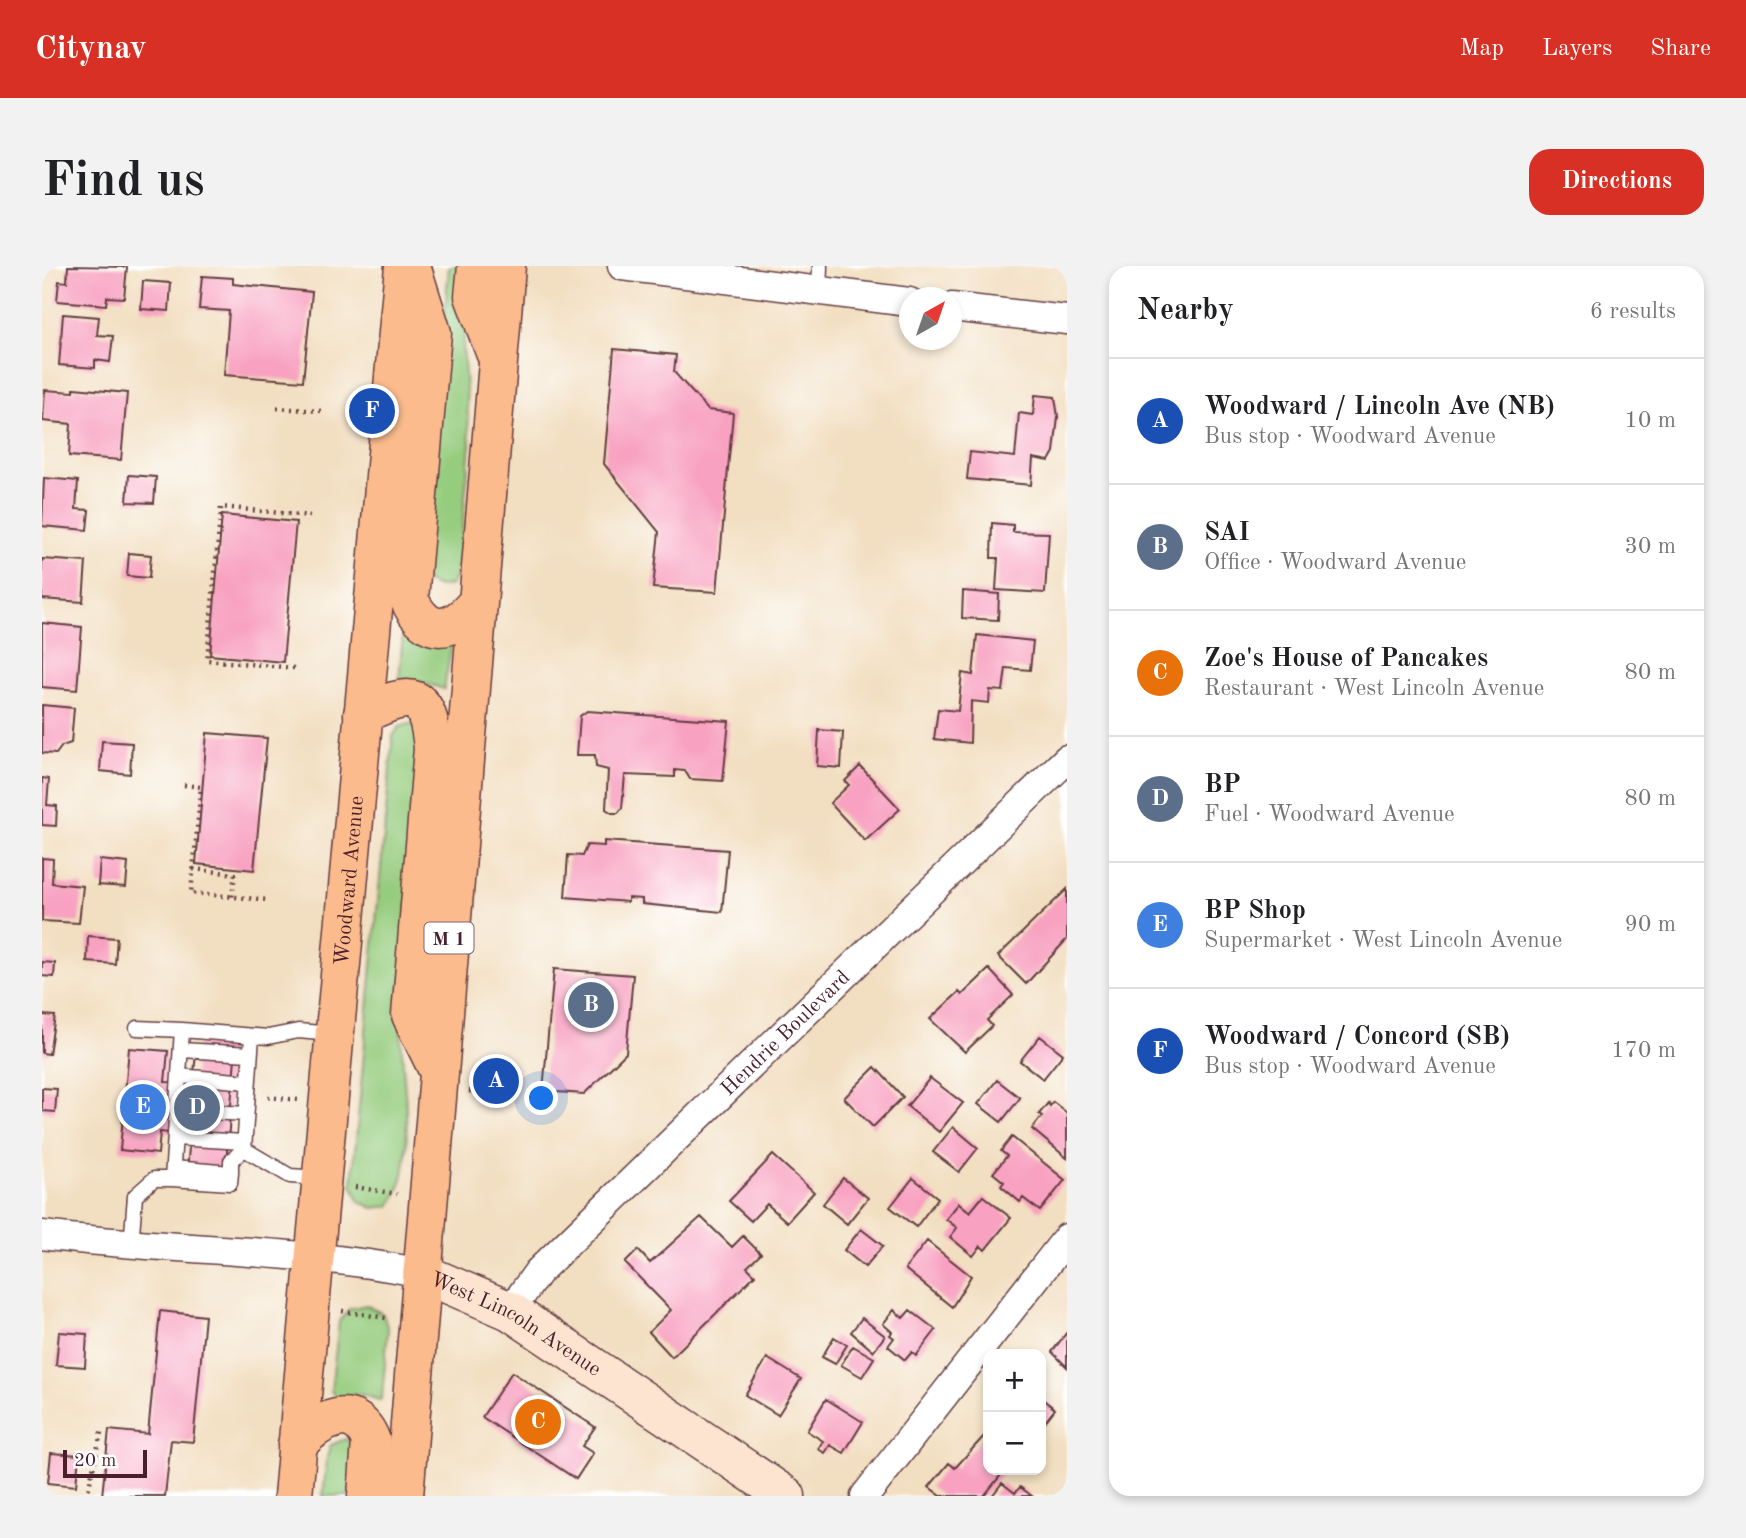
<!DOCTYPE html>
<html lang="en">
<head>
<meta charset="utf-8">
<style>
  body { margin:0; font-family:"Old Standard TT",serif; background:#f2f2f2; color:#202124 }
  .controls { position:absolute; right:21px; bottom:21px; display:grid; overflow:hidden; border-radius:14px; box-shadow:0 4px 10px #0003 }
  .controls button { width:63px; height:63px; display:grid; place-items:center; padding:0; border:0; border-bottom:2px solid #e0e0e0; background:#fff; color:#202124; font:35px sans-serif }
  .compass { position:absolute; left:857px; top:21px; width:63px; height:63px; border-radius:50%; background:#fff; box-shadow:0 4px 10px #0003; rotate:40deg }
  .scale { position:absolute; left:21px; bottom:18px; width:84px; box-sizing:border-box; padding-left:7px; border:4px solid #4a1f2b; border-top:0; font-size:19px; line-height:24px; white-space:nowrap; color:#4a1f2b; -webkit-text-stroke:5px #fff; paint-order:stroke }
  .you { position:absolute; left:500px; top:833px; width:24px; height:24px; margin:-18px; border:5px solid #fff; border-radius:50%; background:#1a73e8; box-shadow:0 0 0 10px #1a73e833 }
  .badge { display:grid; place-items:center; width:46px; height:46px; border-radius:50%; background:#d93025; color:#fff; font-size:23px; font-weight:700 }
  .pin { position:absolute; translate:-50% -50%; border:4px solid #fff; box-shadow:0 2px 7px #0006 }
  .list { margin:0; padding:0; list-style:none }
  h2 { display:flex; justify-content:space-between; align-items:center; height:91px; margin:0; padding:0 28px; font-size:30px }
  h2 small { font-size:23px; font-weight:400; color:#757577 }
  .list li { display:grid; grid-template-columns:46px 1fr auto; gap:21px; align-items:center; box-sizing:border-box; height:126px; padding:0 28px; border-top:2px solid #e0e0e0 }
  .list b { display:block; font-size:26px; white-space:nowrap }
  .list p { margin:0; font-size:23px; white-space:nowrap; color:#757577 }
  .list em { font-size:23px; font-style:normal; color:#757577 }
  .map { position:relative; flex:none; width:1025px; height:1230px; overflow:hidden; border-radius:21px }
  header { display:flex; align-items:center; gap:42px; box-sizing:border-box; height:98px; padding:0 35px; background:#d93025; color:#fff }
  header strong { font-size:33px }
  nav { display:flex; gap:38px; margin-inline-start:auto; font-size:24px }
  .intro { display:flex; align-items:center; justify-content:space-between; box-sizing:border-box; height:168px; padding:0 42px }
  h1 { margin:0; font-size:49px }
  .button { padding:18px 32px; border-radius:21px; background:#d93025; color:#fff; font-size:24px; font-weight:700 }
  main { display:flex; gap:42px; padding:0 42px }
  aside { flex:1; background:#fff; border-radius:21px; box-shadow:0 4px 10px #0003 }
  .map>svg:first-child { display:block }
  .green { fill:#96cc7e; stroke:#707654; stroke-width:2 }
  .building { fill:#f8a1c0 }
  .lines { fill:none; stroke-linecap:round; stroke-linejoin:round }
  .lane-casing { stroke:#633c41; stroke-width:17 }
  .street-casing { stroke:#633c41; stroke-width:31 }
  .secondary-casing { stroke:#633c41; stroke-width:41 }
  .primary-casing { stroke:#633c41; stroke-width:41 }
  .path { stroke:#633c41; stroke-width:4.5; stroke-dasharray:2 5; stroke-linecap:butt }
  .lane { stroke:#fff; stroke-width:14 }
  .street { stroke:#fff; stroke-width:28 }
  .secondary { stroke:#fde4d1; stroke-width:38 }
  .primary { stroke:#fbbb8d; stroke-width:38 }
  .labels { text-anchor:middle; stroke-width:7; stroke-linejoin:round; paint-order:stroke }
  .shield { fill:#fff; stroke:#80626b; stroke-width:2 }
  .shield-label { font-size:19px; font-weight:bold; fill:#4a1f2b }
  .street-label { font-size:21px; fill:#4a1f2b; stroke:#fff }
</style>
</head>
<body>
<header>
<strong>Citynav</strong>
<nav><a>Map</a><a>Layers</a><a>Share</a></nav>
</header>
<div class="intro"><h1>Find us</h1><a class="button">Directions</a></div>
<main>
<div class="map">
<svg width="1025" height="1230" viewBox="0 0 1025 1230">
  <rect width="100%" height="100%" fill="#fff"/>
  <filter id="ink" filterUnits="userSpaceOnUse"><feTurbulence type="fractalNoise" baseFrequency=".0143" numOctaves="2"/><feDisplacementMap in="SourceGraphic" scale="14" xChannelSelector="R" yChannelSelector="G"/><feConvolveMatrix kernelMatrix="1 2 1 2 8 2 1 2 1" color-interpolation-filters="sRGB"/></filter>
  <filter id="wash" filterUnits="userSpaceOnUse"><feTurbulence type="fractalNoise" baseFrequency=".00686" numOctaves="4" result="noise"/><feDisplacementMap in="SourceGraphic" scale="28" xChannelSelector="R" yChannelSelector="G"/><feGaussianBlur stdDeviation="1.57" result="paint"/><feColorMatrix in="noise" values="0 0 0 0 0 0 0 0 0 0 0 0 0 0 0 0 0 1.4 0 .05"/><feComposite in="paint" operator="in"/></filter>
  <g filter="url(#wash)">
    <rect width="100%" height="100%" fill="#f2dec0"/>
    <path class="green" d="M 407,0 L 429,0 L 421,82 L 428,178 L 416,307 L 409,319 L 396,321 L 385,316 L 380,304 Z
      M 362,356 L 411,372 L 402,423 L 373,414 L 357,413 Z
      M 368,458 L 379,463 C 373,558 363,655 359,751 C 357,803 379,897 348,940 L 331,942 L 317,935 L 310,918 L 351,470 L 357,461 Z
      M 324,1039 L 341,1048 L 346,1064 L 340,1131 L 338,1134 L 317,1128 L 296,1133 L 289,1125 L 297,1056 L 307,1043 Z
      M 303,1173 L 315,1178 L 316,1230 L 281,1230 L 285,1191 L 289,1179 Z"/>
    <g id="blocks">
      <path class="building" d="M 26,0 L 85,1 L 82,32 L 65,31 L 64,39 L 15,35 L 17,15 L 25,16 Z
        M 160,10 L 191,12 L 191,18 L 270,26 L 261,115 L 182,109 L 187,45 L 157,43 Z
        M 101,15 L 129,17 L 127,45 L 99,43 Z
        M 21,48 L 57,51 L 55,69 L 71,70 L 68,96 L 53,94 L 53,102 L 17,99 Z
        M 572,83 L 634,89 L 632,106 L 666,144 L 691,147 L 675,326 L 611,322 L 617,266 L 562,198 Z
        M 32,122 L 85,127 L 79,194 L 27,190 L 29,158 L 1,155 L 3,124 L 32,126 Z
        M 993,129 L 1013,131 L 1016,151 L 1012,186 L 1007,195 L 991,192 L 989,219 L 925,213 L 928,186 L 973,191 L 977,147 L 991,149 Z
        M 87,209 L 114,211 L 112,237 L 85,236 Z
        M 2,212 L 36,215 L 34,243 L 47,244 L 45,264 L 0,260 Z
        M 180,249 L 254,256 L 241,396 L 168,389 Z
        M 950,257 L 971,259 L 971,266 L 1007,267 L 1003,327 L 954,324 L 956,292 L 949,292 Z
        M 87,287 L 109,289 L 107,312 L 85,310 Z
        M 0,293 L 44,296 L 41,336 L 0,333 Z
        M 921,325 L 957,328 L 956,354 L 920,352 Z
        M 0,357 L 40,361 L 35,424 L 0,421 Z
        M 935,369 L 991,375 L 988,404 L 964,402 L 961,425 L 948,424 L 947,437 L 929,435 L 928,477 L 892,473 L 896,443 L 916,445 L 920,407 L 931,409 Z
        M 0,439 L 32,442 L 29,477 L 20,480 L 14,488 L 0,487 Z
        M 545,445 L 687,455 L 681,515 L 648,513 L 643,505 L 633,504 L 633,511 L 583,509 L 580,542 L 576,547 L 570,547 L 564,543 L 566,504 L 554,501 L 553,489 L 535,489 L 538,450 Z
        M 777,464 L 801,466 L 799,502 L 775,500 Z
        M 165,467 L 225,472 L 212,604 L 154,598 Z
        M 60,475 L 90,477 L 88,508 L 58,505 Z
        M 818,500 L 858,543 L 823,575 L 788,537 L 807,519 L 803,515 Z
        M 0,512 L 7,513 L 5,539 L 15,540 L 14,560 L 0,559 Z
        M 562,575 L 686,584 L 680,646 L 600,638 L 600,633 L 586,632 L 586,636 L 523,631 L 526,589 L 540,590 L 545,579 L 562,580 Z
        M 0,592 L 11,593 L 10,617 L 41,620 L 37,657 L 0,655 Z
        M 58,594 L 86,597 L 84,621 L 56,619 Z
        M 1025,623 L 1025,673 L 984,718 L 956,690 Z
        M 46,670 L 75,672 L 73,698 L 45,696 Z
        M 0,696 L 13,697 L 12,711 L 0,710 Z
        M 512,703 L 591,709 L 584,787 L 542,828 L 501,825 Z
        M 947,703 L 971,729 L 945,754 L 950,760 L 923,786 L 888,753 L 917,726 L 920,729 Z
        M 0,749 L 13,750 L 7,788 L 0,787 Z
        M 998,770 L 1021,788 L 1001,813 L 978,795 Z
        M 155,778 L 194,780 L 183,909 L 145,906 L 148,869 L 118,866 L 116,888 L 78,884 L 87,782 L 126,785 L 123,816 L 151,817 Z
        M 833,801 L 861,831 L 831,861 L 802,832 Z
        M 888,812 L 921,837 L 897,866 L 865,840 Z
        M 955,814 L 978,832 L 959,856 L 936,838 Z
        M 0,822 L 15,823 L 13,846 L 0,845 Z
        M 1011,836 L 1025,847 L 1025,892 L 990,863 L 1000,850 L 997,848 L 1006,837 L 1008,840 Z
        M 911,861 L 936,882 L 917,906 L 891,886 Z
        M 970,871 L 1023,914 L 998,945 L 981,932 L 978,936 L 959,920 L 962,916 L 951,907 L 965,890 L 959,885 Z
        M 731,889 L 772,926 L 745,956 L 725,938 L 709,955 L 687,935 Z
        M 801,912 L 826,932 L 805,958 L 781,938 Z
        M 871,912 L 896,932 L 874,961 L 848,941 Z
        M 941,930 L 969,952 L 943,984 L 939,980 L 931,990 L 908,971 L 915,962 L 904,953 L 917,937 L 928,946 Z
        M 659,951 L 690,981 L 701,970 L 719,988 L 705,1001 L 713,1009 L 630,1091 L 607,1066 L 629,1044 L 583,997 L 596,984 L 608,997 Z
        M 819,963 L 841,980 L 823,1001 L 802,984 Z
        M 885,975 L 929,1010 L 910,1041 L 863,1003 Z
        M 852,1044 L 861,1052 L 868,1044 L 894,1064 L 874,1090 L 870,1086 L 863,1094 L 846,1080 L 852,1072 L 848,1069 L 850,1066 L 841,1058 Z
        M 118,1045 L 163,1050 L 151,1176 L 129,1174 L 123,1230 L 60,1230 L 67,1164 L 106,1168 Z
        M 820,1052 L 843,1070 L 831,1085 L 809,1066 Z
        M 17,1066 L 45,1068 L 43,1101 L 14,1099 Z
        M 1025,1066 L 1025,1101 L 1010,1086 Z
        M 792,1071 L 805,1079 L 793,1098 L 780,1091 Z
        M 811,1080 L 832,1092 L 820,1111 L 799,1099 Z
        M 725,1092 L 759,1113 L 736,1149 L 703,1129 Z
        M 470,1106 L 553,1161 L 540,1180 L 551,1187 L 534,1213 L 440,1151 Z
        M 999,1132 L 1013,1143 L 999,1161 Z
        M 784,1133 L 821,1156 L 802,1187 L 788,1179 L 783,1187 L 776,1183 L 781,1175 L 765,1165 Z
        M 943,1169 L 946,1172 L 946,1204 L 963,1204 L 942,1230 L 899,1230 L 887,1221 L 907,1197 L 913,1202 Z
        M 9,1187 L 37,1189 L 34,1220 L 6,1217 Z
        M 960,1217 L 973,1227 L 978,1221 L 990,1230 L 950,1230 Z"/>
    </g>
  </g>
  <g filter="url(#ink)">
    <use href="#blocks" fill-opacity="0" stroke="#633c41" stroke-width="2"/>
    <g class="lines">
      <defs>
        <path id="lane" d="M 777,26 L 778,0
          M 95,762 L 140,764
          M 139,784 L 208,788
          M 137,810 L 206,816
          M 134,844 L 204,848
          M 133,872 L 202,876
          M 202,883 L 210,770
          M 131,902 L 189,907 L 189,895 L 202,883 L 248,910 L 277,912
          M 130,913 L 188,917 L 189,907
          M 89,980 L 93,930 L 112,913 L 130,913 L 140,764 L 226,771 L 256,765 L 290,768"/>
        <g id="street">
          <path d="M 580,0 L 867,36"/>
          <path d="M 909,41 L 1025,54"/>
          <path d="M 0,969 C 127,985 255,982 380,1007"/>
          <path id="s1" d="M 468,1045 L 496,1006 L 1025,493"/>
          <path d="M 823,1230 L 1025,972"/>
        </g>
        <g id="secondary">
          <path id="s2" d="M 380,1007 L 468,1045 L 744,1230"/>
        </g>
        <g id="primary">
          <path d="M 369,0 L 390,67 L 367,333 C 385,372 410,367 435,337"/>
          <path d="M 435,0 L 432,30 L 453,86"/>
          <path d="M 321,448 C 371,424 385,424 391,482 L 369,749 L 395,802"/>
          <path d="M 255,1179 C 276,1155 313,1133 329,1175 L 325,1230"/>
          <path id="s3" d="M 251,1230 L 362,0"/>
          <path d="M 362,1230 L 464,0"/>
        </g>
      </defs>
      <use href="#lane" class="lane-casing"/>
      <use href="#street" class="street-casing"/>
      <use href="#secondary" class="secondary-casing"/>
      <use href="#primary" class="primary-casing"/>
      <path class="path" d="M 235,142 L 279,145
        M 252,402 L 165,394 L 179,241 L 268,250
        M 142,519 L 159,521 L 149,627 L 227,634
        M 151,603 L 193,608 L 190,631
        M 427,825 L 467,828
        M 226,831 L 256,834
        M 313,921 L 355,928
        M 300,1045 L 344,1052
        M 45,1230 L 60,1162"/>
      <use href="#lane" class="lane"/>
      <use href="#street" class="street"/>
      <use href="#secondary" class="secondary"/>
      <use href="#primary" class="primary"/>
    </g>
  </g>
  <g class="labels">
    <rect class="shield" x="382.5" y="656.5" width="49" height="31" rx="5"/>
    <g class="shield-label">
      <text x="407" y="679">M 1</text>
    </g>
    <g class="street-label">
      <text dy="7" stroke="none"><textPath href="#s3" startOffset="618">Woodward Avenue</textPath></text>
      <text dy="7" stroke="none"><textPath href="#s1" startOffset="392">Hendrie Boulevard</textPath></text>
      <text dy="7" stroke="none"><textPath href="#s2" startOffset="107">West Lincoln Avenue</textPath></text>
    </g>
  </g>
</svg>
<div class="controls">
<button>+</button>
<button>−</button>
</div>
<svg class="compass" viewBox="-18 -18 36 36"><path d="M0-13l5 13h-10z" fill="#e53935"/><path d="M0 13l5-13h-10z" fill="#757577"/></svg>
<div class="scale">20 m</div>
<div class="you"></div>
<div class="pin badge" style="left:454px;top:815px;background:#1a4fb4">A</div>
<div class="pin badge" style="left:549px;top:739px;background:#5c6f8a">B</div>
<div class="pin badge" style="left:496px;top:1156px;background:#e8710a">C</div>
<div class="pin badge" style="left:155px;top:842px;background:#5c6f8a">D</div>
<div class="pin badge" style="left:101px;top:841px;background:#3f7fe0">E</div>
<div class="pin badge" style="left:330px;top:145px;background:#1a4fb4">F</div>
</div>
<aside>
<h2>Nearby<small>6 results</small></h2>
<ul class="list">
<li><span class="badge" style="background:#1a4fb4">A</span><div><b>Woodward / Lincoln Ave (NB)</b><p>Bus stop · Woodward Avenue</p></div><em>10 m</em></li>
<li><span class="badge" style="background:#5c6f8a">B</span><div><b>SAI</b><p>Office · Woodward Avenue</p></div><em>30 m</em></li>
<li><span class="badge" style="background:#e8710a">C</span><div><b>Zoe's House of Pancakes</b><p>Restaurant · West Lincoln Avenue</p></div><em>80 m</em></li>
<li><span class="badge" style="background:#5c6f8a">D</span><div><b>BP</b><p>Fuel · Woodward Avenue</p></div><em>80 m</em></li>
<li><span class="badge" style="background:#3f7fe0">E</span><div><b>BP Shop</b><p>Supermarket · West Lincoln Avenue</p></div><em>90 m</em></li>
<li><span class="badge" style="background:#1a4fb4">F</span><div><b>Woodward / Concord (SB)</b><p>Bus stop · Woodward Avenue</p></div><em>170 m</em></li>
</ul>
</aside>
</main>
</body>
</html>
